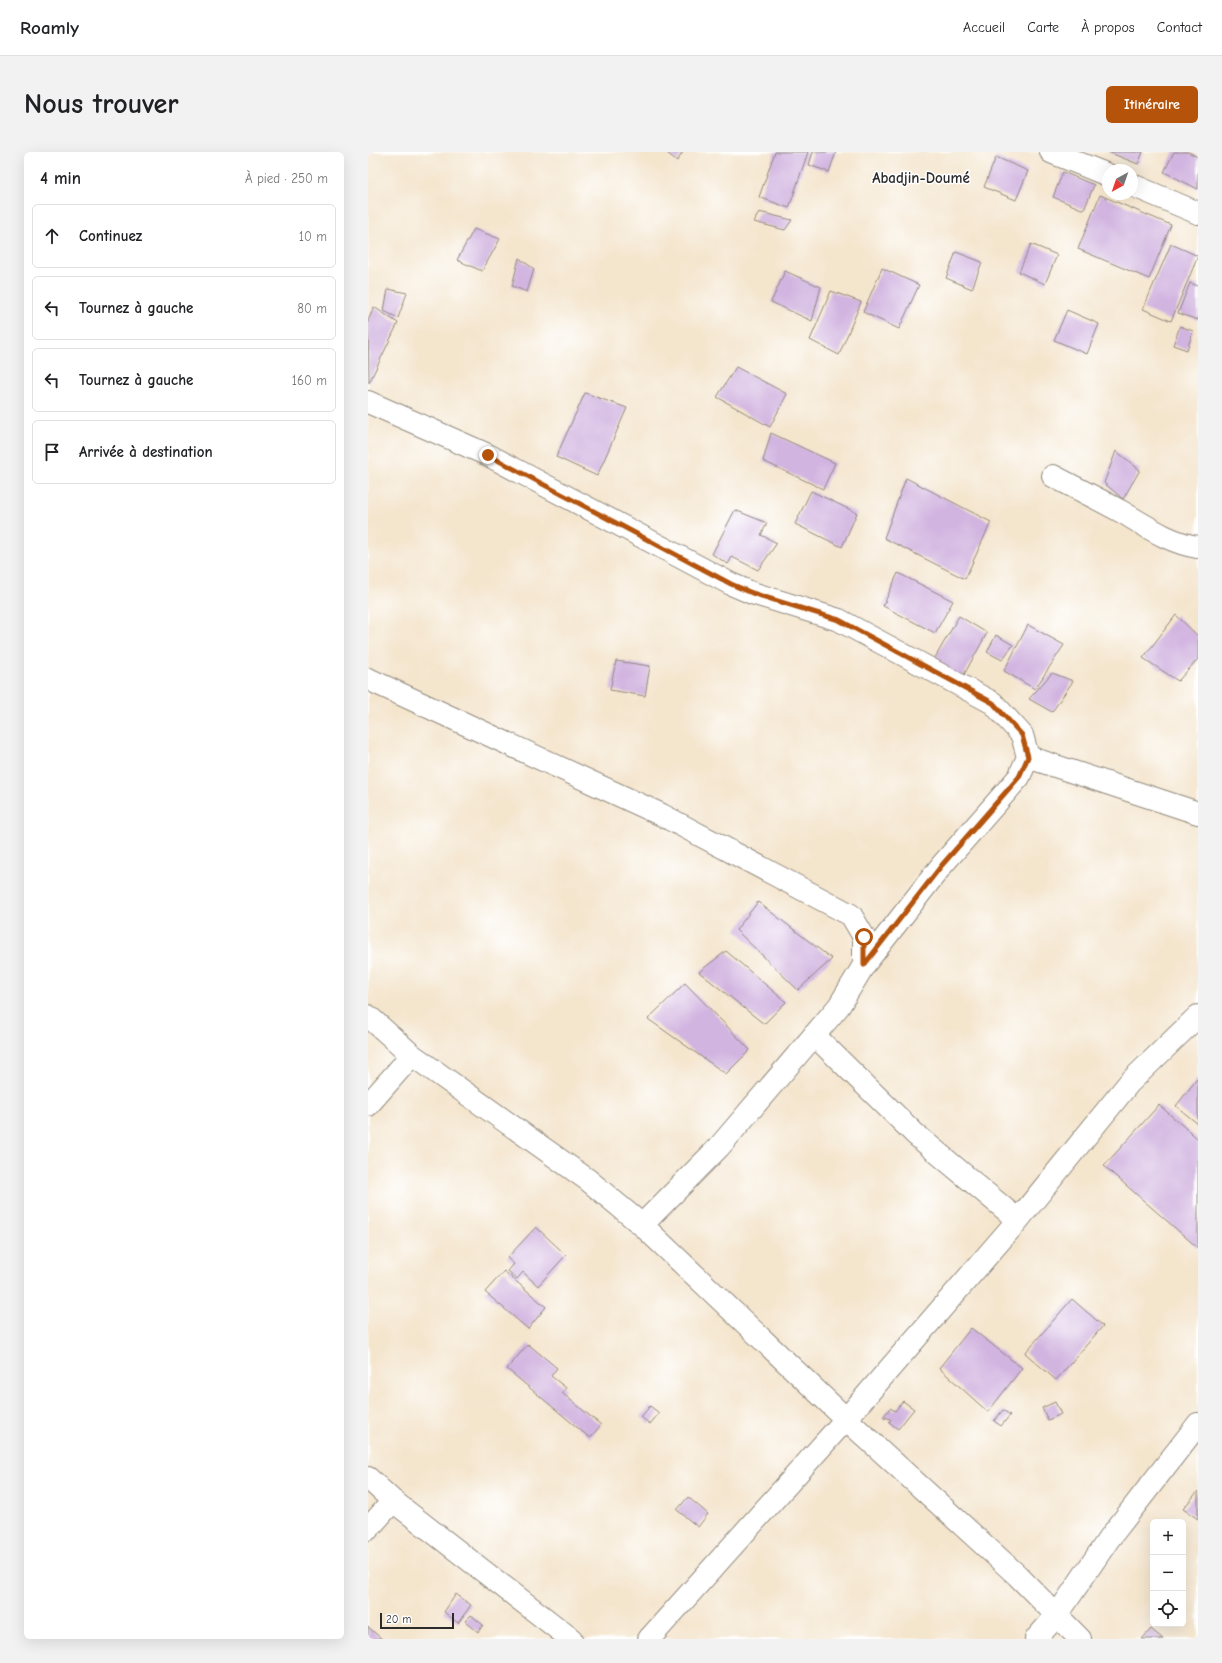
<!DOCTYPE html>
<html lang="fr">
<head>
<meta charset="utf-8">
<style>
  body { margin:0; font-family:"Comic Neue",sans-serif; background:#f2f2f2; color:#202124 }
  .controls { position:absolute; right:12px; bottom:12px; display:grid; overflow:hidden; border-radius:6px; box-shadow:0 4px 16px #0002 }
  .controls button { width:36px; height:36px; display:grid; place-items:center; padding:0; border:0; border-bottom:1px solid #e0e0e0; background:#fff; color:#202124; font:20px sans-serif }
  .compass { position:absolute; left:734px; top:12px; width:36px; height:36px; border-radius:50%; background:#fff; box-shadow:0 4px 16px #0002; rotate:220deg }
  .scale { position:absolute; left:12px; bottom:10px; width:74px; box-sizing:border-box; padding-left:4px; border:2px solid #2b2b2b; border-top:0; font-size:11px; line-height:14px; white-space:nowrap; color:#2b2b2b; -webkit-text-stroke:3px #fff; paint-order:stroke }
  .stop { position:absolute; width:12px; height:12px; margin:-9px; border:3px solid #b45309; border-radius:50%; background:#fff }
  .stop.end { background:#b45309; border-color:#fff; box-shadow:0 1px 4px #0008 }
  .list { margin:0; padding:0; list-style:none }
  h2 { display:flex; justify-content:space-between; align-items:center; height:52px; margin:0; padding:0 16px; font-size:17px }
  h2 small { font-size:13px; font-weight:400; color:#757577 }
  .list li { display:grid; grid-template-columns:26px 1fr auto; gap:12px; align-items:center; box-sizing:border-box; height:64px; margin:0 8px 8px; padding:0 8px; border:1px solid #e0e0e0; border-radius:6px }
  .list b { display:block; font-size:15px; white-space:nowrap }
  .list em { font-size:13px; font-style:normal; color:#757577 }
  .icon { flex:none; width:22px; height:22px; fill:none; stroke:currentColor; stroke-width:2; stroke-linecap:round; stroke-linejoin:round }
  .map { position:relative; flex:none; width:830px; height:1487px; overflow:hidden; border-radius:6px }
  header { display:flex; align-items:center; gap:24px; box-sizing:border-box; height:56px; padding:0 20px; background:#fff; border-bottom:1px solid #e0e0e0 }
  header strong { font-size:19px }
  nav { display:flex; gap:22px; margin-inline-start:auto; font-size:14px }
  .intro { display:flex; align-items:center; justify-content:space-between; box-sizing:border-box; height:96px; padding:0 24px }
  h1 { margin:0; font-size:28px }
  .button { padding:10px 18px; border-radius:6px; background:#b45309; color:#fff; font-size:14px; font-weight:700 }
  main { display:flex; gap:24px; padding:0 24px }
  aside { flex:1; background:#fff; border-radius:6px; box-shadow:0 4px 16px #0002 }
  .map>svg:first-child { display:block }
  .building { fill:#d1b4e0 }
  .lines { fill:none; stroke-linecap:round; stroke-linejoin:round }
  .minor-casing { stroke:#90887c; stroke-width:24 }
  .minor { stroke:#fff; stroke-width:22 }
  .route { stroke:#b45309; stroke-width:5 }
  .labels { text-anchor:middle; stroke-width:3; stroke-linejoin:round; paint-order:stroke }
  .quarter-label { font-size:15px; font-weight:bold; fill:#2b2b2b; stroke:#fff }
</style>
</head>
<body>
<header>
<strong>Roamly</strong>
<nav><a>Accueil</a><a>Carte</a><a>À propos</a><a>Contact</a></nav>
</header>
<div class="intro"><h1>Nous trouver</h1><a class="button">Itinéraire</a></div>
<main>
<aside>
<h2>4 min<small>À pied · 250 m</small></h2>
<ul class="list">
<li><svg class="icon" aria-label="ahead" viewBox="0 0 24 24"><path d="M12 20V5M6 11l6-6 6 6"/></svg><div><b>Continuez</b></div><em>10 m</em></li>
<li><svg class="icon" aria-label="left" viewBox="0 0 24 24"><path d="M17 20v-9H6M10 6l-5 5 5 5"/></svg><div><b>Tournez à gauche</b></div><em>80 m</em></li>
<li><svg class="icon" aria-label="left" viewBox="0 0 24 24"><path d="M17 20v-9H6M10 6l-5 5 5 5"/></svg><div><b>Tournez à gauche</b></div><em>160 m</em></li>
<li><svg class="icon" aria-label="arrive" viewBox="0 0 24 24"><path d="M6 21V4h12l-3 4 3 4H6"/></svg><div><b>Arrivée à destination</b></div></li>
</ul>
</aside>
<div class="map">
<svg width="830" height="1487" viewBox="0 0 830 1487">
  <rect width="100%" height="100%" fill="#fff"/>
  <filter id="ink" filterUnits="userSpaceOnUse"><feTurbulence type="fractalNoise" baseFrequency=".025" numOctaves="2"/><feDisplacementMap in="SourceGraphic" scale="8" xChannelSelector="R" yChannelSelector="G"/><feConvolveMatrix kernelMatrix="1 2 1 2 8 2 1 2 1" color-interpolation-filters="sRGB"/></filter>
  <filter id="wash" filterUnits="userSpaceOnUse"><feTurbulence type="fractalNoise" baseFrequency=".012" numOctaves="4" result="noise"/><feDisplacementMap in="SourceGraphic" scale="16" xChannelSelector="R" yChannelSelector="G"/><feGaussianBlur stdDeviation="0.9" result="paint"/><feColorMatrix in="noise" values="0 0 0 0 0 0 0 0 0 0 0 0 0 0 0 0 0 1.4 0 .05"/><feComposite in="paint" operator="in"/></filter>
  <g filter="url(#wash)">
    <rect width="100%" height="100%" fill="#f4e5cd"/>
    <g id="blocks">
      <path class="building" d="M 298,0 L 315,0 L 309,9 Z
        M 407,0 L 440,0 L 421,56 L 391,45 Z
        M 445,0 L 468,0 L 461,20 L 441,13 Z
        M 740,0 L 775,0 L 770,12 Z
        M 806,0 L 820,0 L 830,5 L 830,37 L 796,20 Z
        M 628,5 L 660,19 L 648,48 L 616,35 Z
        M 695,20 L 726,33 L 716,58 L 685,45 Z
        M 732,43 L 803,73 L 781,127 L 710,97 Z
        M 391,60 L 424,68 L 417,78 L 386,70 Z
        M 106,77 L 132,87 L 114,119 L 89,108 Z
        M 663,92 L 689,103 L 677,132 L 651,120 Z
        M 803,92 L 830,104 L 803,169 L 775,157 Z
        M 588,100 L 614,110 L 604,137 L 578,126 Z
        M 151,106 L 166,117 L 159,140 L 144,134 Z
        M 514,116 L 551,133 L 531,177 L 495,160 Z
        M 417,119 L 453,135 L 444,169 L 403,150 Z
        M 822,131 L 830,134 L 830,168 L 810,161 Z
        M 20,137 L 39,141 L 30,166 L 16,159 Z
        M 463,139 L 493,150 L 471,203 L 442,188 Z
        M 6,155 L 30,171 L 1,231 L 0,169 Z
        M 699,158 L 731,172 L 719,202 L 686,188 Z
        M 812,174 L 825,179 L 819,198 L 805,193 Z
        M 368,215 L 419,242 L 402,275 L 349,245 Z
        M 217,241 L 259,256 L 229,324 L 188,305 Z
        M 403,281 L 467,311 L 455,337 L 395,309 Z
        M 748,299 L 772,318 L 755,347 L 736,331 Z
        M 538,326 L 623,370 L 597,427 L 516,386 Z
        M 443,339 L 489,361 L 474,395 L 427,372 Z
        M 367,358 L 399,371 L 393,383 L 409,391 L 390,418 L 364,405 L 360,412 L 344,402 Z
        M 530,421 L 585,449 L 567,481 L 515,454 Z
        M 808,463 L 830,484 L 830,507 L 810,529 L 775,506 Z
        M 591,464 L 619,481 L 593,528 L 564,511 Z
        M 660,473 L 696,493 L 667,537 L 636,519 Z
        M 628,483 L 645,493 L 634,508 L 619,500 Z
        M 248,509 L 282,514 L 277,544 L 242,538 Z
        M 684,521 L 705,529 L 684,560 L 661,547 Z
        M 390,750 L 464,807 L 430,838 L 368,778 Z
        M 358,799 L 418,850 L 396,872 L 331,820 Z
        M 317,831 L 382,898 L 358,922 L 280,867 Z
        M 829,927 L 830,928 L 830,972 L 808,954 Z
        M 791,953 L 830,987 L 830,1096 L 736,1014 Z
        M 168,1075 L 198,1103 L 170,1134 L 155,1120 L 149,1127 L 140,1119 L 146,1112 L 139,1106 Z
        M 136,1119 L 178,1155 L 160,1177 L 117,1140 Z
        M 704,1147 L 735,1174 L 688,1228 L 657,1201 Z
        M 603,1176 L 654,1216 L 620,1260 L 571,1216 Z
        M 160,1192 L 189,1216 L 183,1224 L 198,1236 L 194,1241 L 233,1273 L 222,1286 L 139,1217 Z
        M 535,1249 L 546,1257 L 530,1277 L 521,1270 L 523,1268 L 518,1265 L 517,1267 L 515,1265 L 522,1256 L 527,1259 Z
        M 687,1250 L 693,1262 L 680,1268 L 674,1256 Z
        M 282,1254 L 291,1261 L 282,1272 L 273,1265 Z
        M 635,1258 L 642,1263 L 633,1274 L 626,1269 Z
        M 830,1339 L 830,1367 L 815,1357 Z
        M 320,1345 L 340,1362 L 330,1375 L 309,1358 Z
        M 88,1442 L 103,1453 L 90,1471 L 76,1460 Z
        M 103,1463 L 115,1473 L 110,1480 L 97,1469 Z
        M 0,1475 L 14,1487 L 0,1487 Z
        M 783,1477 L 795,1487 L 774,1487 Z"/>
    </g>
  </g>
  <g filter="url(#ink)">
    <use href="#blocks" fill-opacity="0" stroke="#90887c" stroke-width="1"/>
    <g class="lines">
      <defs>
        <path id="minor" d="M 683,0 L 740,23
          M 764,33 L 830,61
          M 0,250 L 120,303 L 363,432 L 384,441 L 471,468 L 625,551 L 654,583 L 660,605 L 651,625 L 574,713 L 496,813
          M 685,324 C 708,336 732,348 754,360 C 778,374 802,391 830,395
          M 0,527 L 294,663 L 483,763 L 496,785 L 496,813 L 471,854 L 351,995 L 274,1073
          M 660,605 L 830,661
          M 0,864 L 44,903 L 220,1028 L 274,1073 L 478,1267 L 649,1423 L 712,1487
          M 446,883 L 547,982 L 650,1068
          M 0,953 L 44,903
          M 0,1326 L 25,1349 L 0,1377
          M 25,1349 L 203,1487
          M 281,1487 L 478,1267 L 650,1068 L 761,931 L 830,864
          M 668,1487 L 689,1463 L 740,1388 L 830,1272"/>
      </defs>
      <use href="#minor" class="minor-casing"/>
      <use href="#minor" class="minor"/>
    </g>
  </g>
  <g class="lines" filter="url(#ink)">
    <path class="route" d="M 120,303 L 363,432 L 384,441 L 471,468 L 625,551 L 654,583 L 660,605 L 651,625 L 574,713 L 496,813 L 496,785"/>
  </g>
  <g class="labels">
    <g class="quarter-label">
      <text x="553" y="31">Abadjin-Doumé</text>
    </g>
  </g>
</svg>
<div class="controls">
<button>+</button>
<button>−</button>
<button><svg class="icon" aria-label="locate" viewBox="0 0 24 24"><circle cx="12" cy="12" r="6"/><path d="M12 2v4M12 18v4M2 12h4M18 12h4"/></svg></button>
</div>
<svg class="compass" viewBox="-18 -18 36 36"><path d="M0-13l5 13h-10z" fill="#e53935"/><path d="M0 13l5-13h-10z" fill="#757577"/></svg>
<div class="scale">20 m</div>
<div class="stop" style="left:496px;top:785px"></div>
<div class="stop end" style="left:120px;top:303px"></div>
</div>
</main>
</body>
</html>
